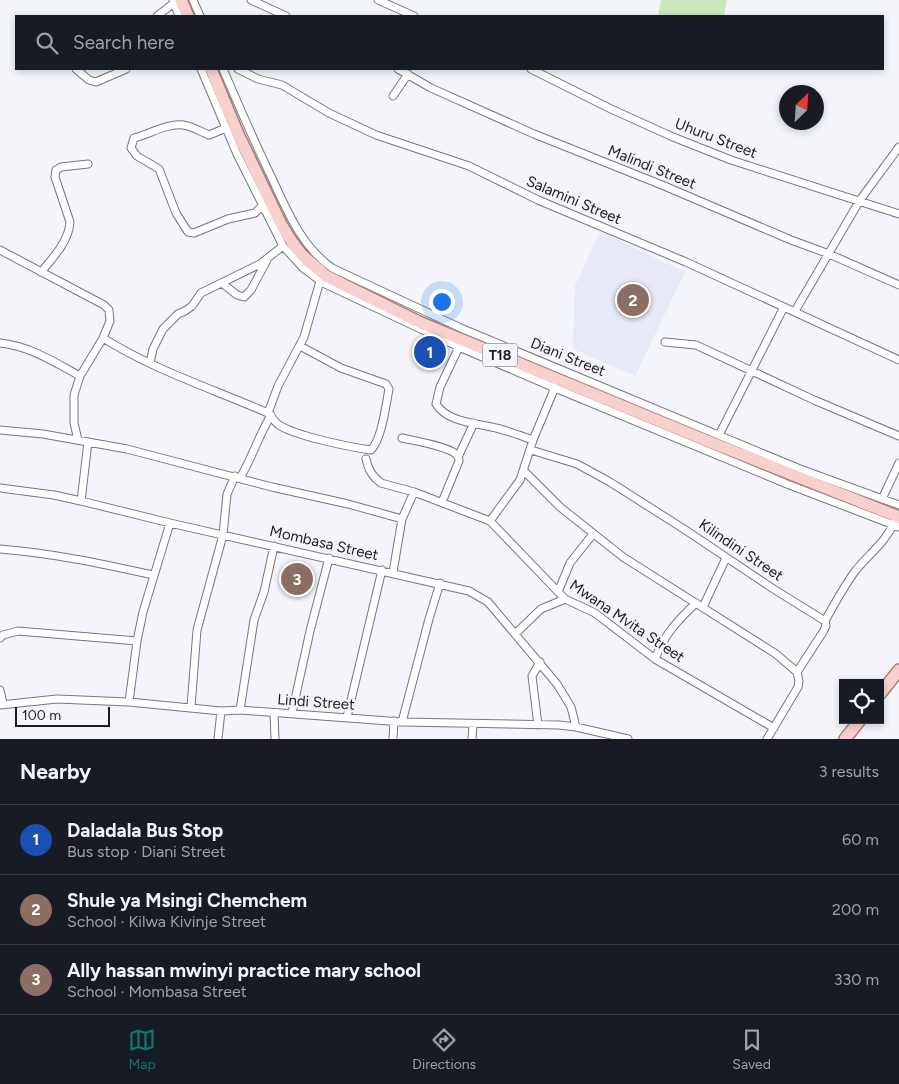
<!DOCTYPE html>
<html lang="en">
<head>
<meta charset="utf-8">
<style>
  body { margin:0; font-family:Figtree,sans-serif; background:#242831; color:#f1f3f6 }
  .controls { position:absolute; right:15px; bottom:15px; display:grid; overflow:hidden; border-radius:0px; box-shadow:0 2px 8px #0003 }
  .controls button { width:45px; height:45px; display:grid; place-items:center; padding:0; border:0; border-bottom:1px solid #363941; background:#171b24; color:#f1f3f6; font:25px sans-serif }
  .compass { position:absolute; left:779px; top:85px; width:45px; height:45px; border-radius:50%; background:#171b24; box-shadow:0 2px 8px #0003; rotate:25deg }
  .scale { position:absolute; left:15px; bottom:12px; width:95px; box-sizing:border-box; padding-left:5px; border:2px solid #1c1c1e; border-top:0; font-size:14px; line-height:18px; white-space:nowrap; color:#1c1c1e; -webkit-text-stroke:4px #f3f5fb; paint-order:stroke }
  .you { position:absolute; left:441px; top:301px; width:18px; height:18px; margin:-12px; border:4px solid #fff; border-radius:50%; background:#1a73e8; box-shadow:0 0 0 8px #1a73e833 }
  .badge { display:grid; place-items:center; width:32px; height:32px; border-radius:50%; background:#0f766e; color:#fff; font-size:16px; font-weight:700 }
  .pin { position:absolute; translate:-50% -50%; border:2px solid #fff; box-shadow:0 1px 5px #0006 }
  .list { margin:0; padding:0; list-style:none }
  h2 { display:flex; justify-content:space-between; align-items:center; height:65px; margin:0; padding:0 20px; font-size:21px }
  h2 small { font-size:16px; font-weight:400; color:#9ea1a6 }
  .list li { display:grid; grid-template-columns:32px 1fr auto; gap:15px; align-items:center; box-sizing:border-box; height:70px; padding:0 20px; border-top:1px solid #363941 }
  .list b { display:block; font-size:19px; white-space:nowrap }
  .list p { margin:0; font-size:16px; white-space:nowrap; color:#9ea1a6 }
  .list em { font-size:16px; font-style:normal; color:#9ea1a6 }
  .icon { flex:none; width:28px; height:28px; fill:none; stroke:currentColor; stroke-width:2; stroke-linecap:round; stroke-linejoin:round }
  .map { position:relative; flex:none; width:899px; height:739px; overflow:hidden }
  .search { position:absolute; background:#171b24; box-shadow:0 2px 8px #0003; left:15px; right:15px; top:15px; height:55px; display:flex; align-items:center; gap:12px; box-sizing:border-box; padding:0 18px; border-radius:0px; color:#9ea1a6; font-size:19px }
  .sheet { height:275px; background:#171b24 }
  nav { display:flex; justify-content:space-around; align-items:center; box-sizing:border-box; height:70px; border-top:1px solid #363941; background:#171b24; font-size:14px; color:#9ea1a6 }
  nav a { display:grid; justify-items:center; gap:2px }
  nav .on { color:#0f766e }
  .map>svg:first-child { display:block }
  .built { fill:#e6eaf7 }
  .green { fill:#cbe9bc }
  .lines { fill:none; stroke-linecap:round; stroke-linejoin:round }
  .street-casing { stroke:#75777c; stroke-width:9 }
  .primary-casing { stroke:#a87e7b; stroke-width:14 }
  .street { stroke:#fff; stroke-width:7 }
  .primary { stroke:#f8d1ce; stroke-width:11 }
  .labels { text-anchor:middle; stroke-width:4.5; stroke-linejoin:round; paint-order:stroke }
  .shield { fill:#f3f5fb; stroke:#5c5d60; stroke-width:1 }
  .shield-label { font-size:14px; font-weight:bold; fill:#1c1c1e }
  .street-label { font-size:15px; fill:#1c1c1e; stroke:#f3f5fb }
</style>
</head>
<body>
<div class="map">
<svg width="899" height="739" viewBox="0 0 899 739">
  <rect width="100%" height="100%" fill="#f3f5fb"/>
  <path class="built" d="M 600,231 L 685,272 L 635,376 L 573,349 L 575,286 Z"/>
  <path class="green" d="M 661,0 L 727,0 L 724,16 L 658,16 Z"/>
  <g class="lines">
    <defs>
      <path id="street" d="M 173,0 L 179,16
        M 193,0 L 200,16
        M 251,0 L 286,16
        M 378,0 L 414,16
        M 157,16 L 174,3
        M 76,69 L 89,80 L 96,82 L 126,69
        M 201,69 L 237,154 L 283,246 L 303,268 L 323,283 L 459,347 L 555,388 L 787,484 L 899,527
        M 223,69 C 238,104 253,139 270,174 C 286,208 300,245 332,268 L 463,329 L 800,469 L 899,505
        M 238,69 L 258,79 L 282,85 L 329,113 L 376,135 L 469,166 L 538,200 L 686,262 L 899,360
        M 398,69 L 431,88 L 534,134 L 662,185 L 791,240 L 829,254 L 899,285
        M 531,69 L 611,109 L 673,137 L 731,160 L 899,214
        M 393,96 L 408,74
        M 226,128 L 209,135 C 201,132 192,126 183,125 C 167,123 150,134 134,138 L 131,148 L 137,156 L 159,169 L 176,213 L 188,232 L 194,233 L 228,219 L 255,213 L 262,206
        M 0,250 L 104,305 L 109,310 L 110,321 L 103,338 L 80,376 L 74,395 L 74,423 L 78,440
        M 41,272 C 53,258 69,241 70,222 L 55,177 L 56,170 L 61,167 L 88,164
        M 222,283 L 237,295 L 244,297 L 251,290 L 267,260
        M 795,311 L 860,200 L 899,147
        M 103,338 C 154,370 213,389 268,413 C 272,416 274,422 279,425 C 296,436 349,447 371,450 C 382,439 386,404 389,389 L 386,384 L 341,368 L 300,346
        M 665,342 L 696,345 L 814,400 L 899,436
        M 0,343 C 30,346 54,362 80,376
        M 459,347 L 440,387 L 436,404 C 448,423 477,423 496,428 C 509,431 521,436 533,440
        M 150,363 L 153,349 L 163,329 L 178,314 L 185,311 L 192,306 L 201,293 L 260,264 L 283,246
        M 268,413 L 278,386 L 304,337 L 320,281
        M 0,430 L 43,434 L 127,449 L 272,487 L 348,504 L 402,519
        M 719,435 L 784,307
        M 402,438 C 415,441 446,446 456,454 C 458,456 459,458 459,461 L 442,502
        M 531,450 L 577,464 L 610,482 L 687,531 L 772,588 L 825,621 L 826,626 L 823,632 L 797,672 L 799,681 L 798,687 L 767,739
        M 458,457 L 474,423
        M 366,459 C 368,469 372,477 381,483 L 414,492 L 490,521 L 565,599 L 595,613 L 655,659 L 774,728
        M 524,471 L 560,507 L 623,557 L 776,654 L 797,672
        M 240,478 C 252,458 259,435 271,415
        M 0,488 L 54,495 L 81,501 L 170,523 L 469,591 L 488,602 L 557,684 L 571,707 L 576,727
        M 882,499 L 899,463
        M 81,501 L 88,442
        M 490,521 L 520,480 L 533,440 L 556,385
        M 0,549 C 52,553 103,564 153,575
        M 393,572 L 402,519 L 414,492
        M 558,592 L 570,563 L 593,534
        M 703,607 L 726,558
        M 825,621 C 835,603 844,586 856,570 C 870,553 886,542 895,521
        M 515,634 L 541,609 L 565,599
        M 0,638 L 3,635 L 18,631 L 137,641
        M 655,659 C 664,635 677,621 696,603
        M 0,690 L 3,704
        M 129,702 L 137,641 L 143,612 L 170,523
        M 0,705 L 57,699 L 129,702 L 221,711 L 240,710 L 402,722 L 559,725 L 576,727 L 628,739
        M 191,707 L 197,630 L 223,535 L 227,494 L 235,476
        M 240,710 L 254,620 L 264,592 L 274,546
        M 274,713 L 275,739
        M 292,713 L 310,631 L 329,558
        M 347,717 L 382,570
        M 402,722 L 429,619 L 440,583
        M 538,725 L 532,676 L 540,662
        M 218,739 L 221,711
        M 393,739 L 394,721
        M 472,739 L 473,724"/>
      <path id="primary" d="M 181,0 L 188,16
        M 211,69 L 238,134 L 281,224 L 292,242 L 302,255 L 326,276 L 419,322 L 705,440 L 899,517
        M 880,694 L 899,670
        M 845,739 L 860,720"/>
    </defs>
    <use href="#street" class="street-casing"/>
    <use href="#primary" class="primary-casing"/>
    <use href="#street" class="street"/>
    <use href="#primary" class="primary"/>
  </g>
  <g class="labels">
    <rect class="shield" x="482.5" y="343.5" width="35" height="23" rx="4"/>
    <g class="shield-label">
      <text x="500" y="360">T18</text>
    </g>
    <g class="street-label">
      <text transform="translate(716 138) rotate(21)" y="5">Uhuru Street</text>
      <text transform="translate(652 167) rotate(22)" y="5">Malindi Street</text>
      <text transform="translate(574 200) rotate(23)" y="5">Salamini Street</text>
      <text transform="translate(568 357) rotate(22)" y="5">Diani Street</text>
      <text transform="translate(324 543) rotate(13)" y="5">Mombasa Street</text>
      <text transform="translate(741 550) rotate(34)" y="5">Kilindini Street</text>
      <text transform="translate(627 621) rotate(34)" y="5">Mwana Mvita Street</text>
      <text transform="translate(316 702) rotate(4)" y="5">Lindi Street</text>
    </g>
  </g>
</svg>
<div class="controls">
<button><svg class="icon" aria-label="locate" viewBox="0 0 24 24"><circle cx="12" cy="12" r="6"/><path d="M12 2v4M12 18v4M2 12h4M18 12h4"/></svg></button>
</div>
<svg class="compass" viewBox="-18 -18 36 36"><path d="M0-13l5 13h-10z" fill="#e53935"/><path d="M0 13l5-13h-10z" fill="#9ea1a6"/></svg>
<div class="scale">100 m</div>
<div class="you"></div>
<div class="pin badge" style="left:430px;top:352px;background:#1a4fb4">1</div>
<div class="pin badge" style="left:633px;top:300px;background:#8d6e63">2</div>
<div class="pin badge" style="left:297px;top:579px;background:#8d6e63">3</div>
<div class="search"><svg class="icon" aria-label="search" viewBox="0 0 24 24"><circle cx="10" cy="10" r="6"/><path d="M15 15l6 6"/></svg>Search here</div>
</div>
<section class="sheet">
<h2>Nearby<small>3 results</small></h2>
<ul class="list">
<li><span class="badge" style="background:#1a4fb4">1</span><div><b>Daladala Bus Stop</b><p>Bus stop · Diani Street</p></div><em>60 m</em></li>
<li><span class="badge" style="background:#8d6e63">2</span><div><b>Shule ya Msingi Chemchem</b><p>School · Kilwa Kivinje Street</p></div><em>200 m</em></li>
<li><span class="badge" style="background:#8d6e63">3</span><div><b>Ally hassan mwinyi practice mary school</b><p>School · Mombasa Street</p></div><em>330 m</em></li>
</ul>
</section>
<nav>
<a class="on"><svg class="icon" aria-label="map" viewBox="0 0 24 24"><path d="M3 6l6-2 6 2 6-2v14l-6 2-6-2-6 2zM9 4v14M15 6v14"/></svg>Map</a>
<a><svg class="icon" aria-label="directions" viewBox="0 0 24 24"><path d="M12 3l9 9-9 9-9-9zM9 14v-3h6M13 9l2 2-2 2"/></svg>Directions</a>
<a><svg class="icon" aria-label="saved" viewBox="0 0 24 24"><path d="M7 4h10v16l-5-4-5 4z"/></svg>Saved</a>
</nav>
</body>
</html>
